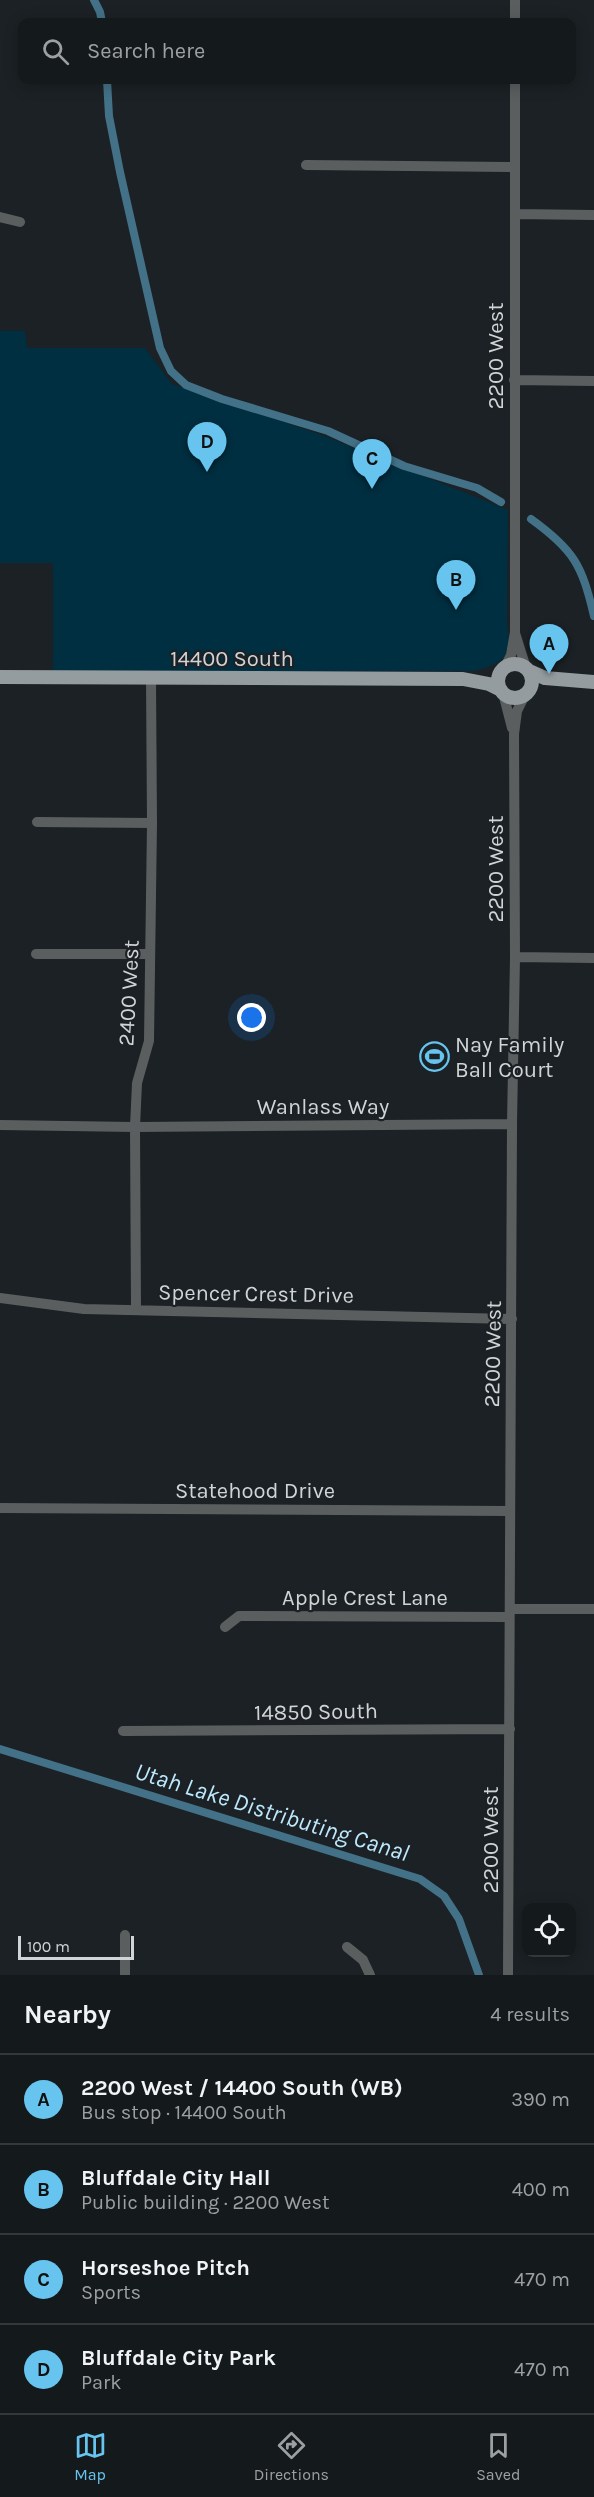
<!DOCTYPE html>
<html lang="en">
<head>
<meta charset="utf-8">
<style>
  body { margin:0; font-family:Karla,sans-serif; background:#1d2224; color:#f1f3f6 }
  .controls { position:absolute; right:18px; bottom:18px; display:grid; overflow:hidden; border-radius:12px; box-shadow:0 3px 15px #0003 }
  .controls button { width:54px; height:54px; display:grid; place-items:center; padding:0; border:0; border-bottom:2px solid #33383a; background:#14191b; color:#f1f3f6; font:30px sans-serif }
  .scale { position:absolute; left:18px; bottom:15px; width:116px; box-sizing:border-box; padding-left:6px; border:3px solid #d0d4d6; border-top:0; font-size:16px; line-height:21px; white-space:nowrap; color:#d0d4d6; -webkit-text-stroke:4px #1b2124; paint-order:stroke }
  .you { position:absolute; left:252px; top:1018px; width:21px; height:21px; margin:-15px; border:4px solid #fff; border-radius:50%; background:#1a73e8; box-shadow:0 0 0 9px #1a73e833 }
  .badge { display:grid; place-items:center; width:39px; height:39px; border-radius:50%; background:#66c4ef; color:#111; font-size:20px; font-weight:700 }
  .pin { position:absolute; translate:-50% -50px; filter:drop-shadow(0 2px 3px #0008) }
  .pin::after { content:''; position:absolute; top:32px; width:21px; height:18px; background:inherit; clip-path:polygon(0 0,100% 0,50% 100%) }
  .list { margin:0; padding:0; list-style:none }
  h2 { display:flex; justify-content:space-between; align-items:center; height:78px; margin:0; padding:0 24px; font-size:26px }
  h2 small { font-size:20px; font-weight:400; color:#9da0a3 }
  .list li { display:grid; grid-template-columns:39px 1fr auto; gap:18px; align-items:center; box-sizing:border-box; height:90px; padding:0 24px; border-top:2px solid #33383a }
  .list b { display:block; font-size:22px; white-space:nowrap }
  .list p { margin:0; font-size:20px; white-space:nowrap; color:#9da0a3 }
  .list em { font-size:20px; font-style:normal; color:#9da0a3 }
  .icon { flex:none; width:33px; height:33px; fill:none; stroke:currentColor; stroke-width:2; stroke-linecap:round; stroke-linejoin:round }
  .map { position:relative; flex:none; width:594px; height:1975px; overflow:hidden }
  .search { position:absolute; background:#14191b; box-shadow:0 3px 15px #0003; left:18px; right:18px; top:18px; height:66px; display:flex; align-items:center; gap:15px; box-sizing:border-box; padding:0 21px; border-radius:12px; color:#9da0a3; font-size:22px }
  .sheet { height:438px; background:#14191b }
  nav { display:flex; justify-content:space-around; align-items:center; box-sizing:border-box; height:84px; border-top:2px solid #33383a; background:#14191b; font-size:16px; color:#9da0a3 }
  nav a { display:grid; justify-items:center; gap:3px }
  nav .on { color:#66c4ef }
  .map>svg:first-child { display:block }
  .green { fill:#002f41 }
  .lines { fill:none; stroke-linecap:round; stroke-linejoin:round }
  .canal { stroke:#437187; stroke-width:8 }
  .minor { stroke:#5b5e5f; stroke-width:10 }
  .major { stroke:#959c9f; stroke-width:14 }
  .labels { text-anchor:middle; stroke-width:4.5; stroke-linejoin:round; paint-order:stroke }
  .street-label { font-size:22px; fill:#d0d4d6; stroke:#1b2124 }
  .poi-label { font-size:22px; fill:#d0d4d6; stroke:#1b2124; text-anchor:start }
  .water-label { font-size:24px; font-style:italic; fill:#bde9ff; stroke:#1b2124 }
</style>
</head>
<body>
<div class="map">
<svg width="594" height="1975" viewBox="0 0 594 1975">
  <rect width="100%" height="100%" fill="#1b2124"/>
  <path class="green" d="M 0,331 L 25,331 L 27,348 L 145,348 L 172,384 L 319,434 L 508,510 L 507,624 C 513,656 505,663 475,671 L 53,671 L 53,563 L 0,563 Z
    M 427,1046 L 442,1047 L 442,1069 L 427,1068 Z"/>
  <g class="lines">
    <path class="canal" d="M 94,0 L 100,12 L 102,22
      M 107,80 L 109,116 L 120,172 L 160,348 L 171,371 L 186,385 L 222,399 L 328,431 L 404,466 L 477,488 L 501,502
      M 531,519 C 574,550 582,565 594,616
      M 0,1749 L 420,1879 L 444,1896 L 459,1919 L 479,1975"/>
    <path class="minor" d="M 515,0 L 515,22
      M 306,165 L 515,167
      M 515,214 L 594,215
      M 0,217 L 20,222
      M 514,380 L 594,381
      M 515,633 L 526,668
      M 505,667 L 511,655 L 515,632 L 515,80
      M 503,693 L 512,728
      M 37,822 L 152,823
      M 36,954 L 150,954
      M 515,957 L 594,958
      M 0,1125 L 135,1127 L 512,1124
      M 0,1298 L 84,1309 L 512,1319
      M 136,1309 L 135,1127 L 137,1083 L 149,1041 L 152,823 L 151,678
      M 0,1508 L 509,1511
      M 510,1609 L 594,1609
      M 225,1627 L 239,1616 L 509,1617
      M 123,1731 L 510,1729
      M 347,1947 L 363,1960 L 370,1975
      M 125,1975 L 125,1935
      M 508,1975 L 512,1124 L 515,957 L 514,734 L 517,711 L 525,695"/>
    <path class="major" d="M498 681a17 17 0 1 1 34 0a17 17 0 1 1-34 0Z
      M 529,671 L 545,678 L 594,682
      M 0,677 L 463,679 L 489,684 L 501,690"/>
  </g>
  <defs>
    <symbol id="stadium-ring" viewBox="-11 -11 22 22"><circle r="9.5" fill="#1b2124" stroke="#66c4ef" stroke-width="1.5"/><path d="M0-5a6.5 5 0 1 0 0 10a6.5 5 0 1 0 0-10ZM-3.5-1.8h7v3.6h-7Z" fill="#66c4ef"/></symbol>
  </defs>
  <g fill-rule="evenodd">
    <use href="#stadium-ring" x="418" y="1040" width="33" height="33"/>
  </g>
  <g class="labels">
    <g class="street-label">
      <text transform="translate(495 356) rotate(-90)" y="8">2200 West</text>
      <text x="232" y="666">14400 South</text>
      <text transform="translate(495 869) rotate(-90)" y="8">2200 West</text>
      <text transform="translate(128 993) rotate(-87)" y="8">2400 West</text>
      <text x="323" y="1114">Wanlass Way</text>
      <text transform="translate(256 1293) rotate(1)" y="8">Spencer Crest Drive</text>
      <text transform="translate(492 1354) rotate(-89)" y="8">2200 West</text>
      <text x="255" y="1498">Statehood Drive</text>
      <text x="365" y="1605">Apple Crest Lane</text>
      <text transform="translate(316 1711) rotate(-1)" y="8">14850 South</text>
      <text transform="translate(490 1840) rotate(-90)" y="8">2200 West</text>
    </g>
    <g class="poi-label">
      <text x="455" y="1052">Nay Family<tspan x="455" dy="25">Ball Court</tspan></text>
    </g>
    <g class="water-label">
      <text transform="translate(272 1812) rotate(17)" y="8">Utah Lake Distributing Canal</text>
    </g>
  </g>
</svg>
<div class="controls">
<button><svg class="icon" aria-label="locate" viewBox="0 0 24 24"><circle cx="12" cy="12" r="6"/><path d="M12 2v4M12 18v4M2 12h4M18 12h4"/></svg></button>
</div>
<div class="scale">100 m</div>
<div class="you"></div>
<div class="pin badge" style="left:549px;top:674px">A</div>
<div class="pin badge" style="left:456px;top:610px">B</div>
<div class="pin badge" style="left:372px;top:489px">C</div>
<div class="pin badge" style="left:207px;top:472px">D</div>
<div class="search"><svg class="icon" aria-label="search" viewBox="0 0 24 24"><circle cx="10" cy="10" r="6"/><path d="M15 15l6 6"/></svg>Search here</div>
</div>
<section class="sheet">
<h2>Nearby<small>4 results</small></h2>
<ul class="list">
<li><span class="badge">A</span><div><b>2200 West / 14400 South (WB)</b><p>Bus stop · 14400 South</p></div><em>390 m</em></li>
<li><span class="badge">B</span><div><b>Bluffdale City Hall</b><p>Public building · 2200 West</p></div><em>400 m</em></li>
<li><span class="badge">C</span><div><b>Horseshoe Pitch</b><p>Sports</p></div><em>470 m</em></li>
<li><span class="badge">D</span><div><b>Bluffdale City Park</b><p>Park</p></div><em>470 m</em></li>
</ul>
</section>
<nav>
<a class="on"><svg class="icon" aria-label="map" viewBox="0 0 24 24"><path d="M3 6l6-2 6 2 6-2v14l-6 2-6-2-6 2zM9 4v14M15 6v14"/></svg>Map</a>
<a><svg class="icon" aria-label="directions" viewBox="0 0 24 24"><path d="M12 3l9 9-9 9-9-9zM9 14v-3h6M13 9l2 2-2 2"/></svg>Directions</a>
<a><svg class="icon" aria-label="saved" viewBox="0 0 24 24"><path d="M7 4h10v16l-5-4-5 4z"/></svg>Saved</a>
</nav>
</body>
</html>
